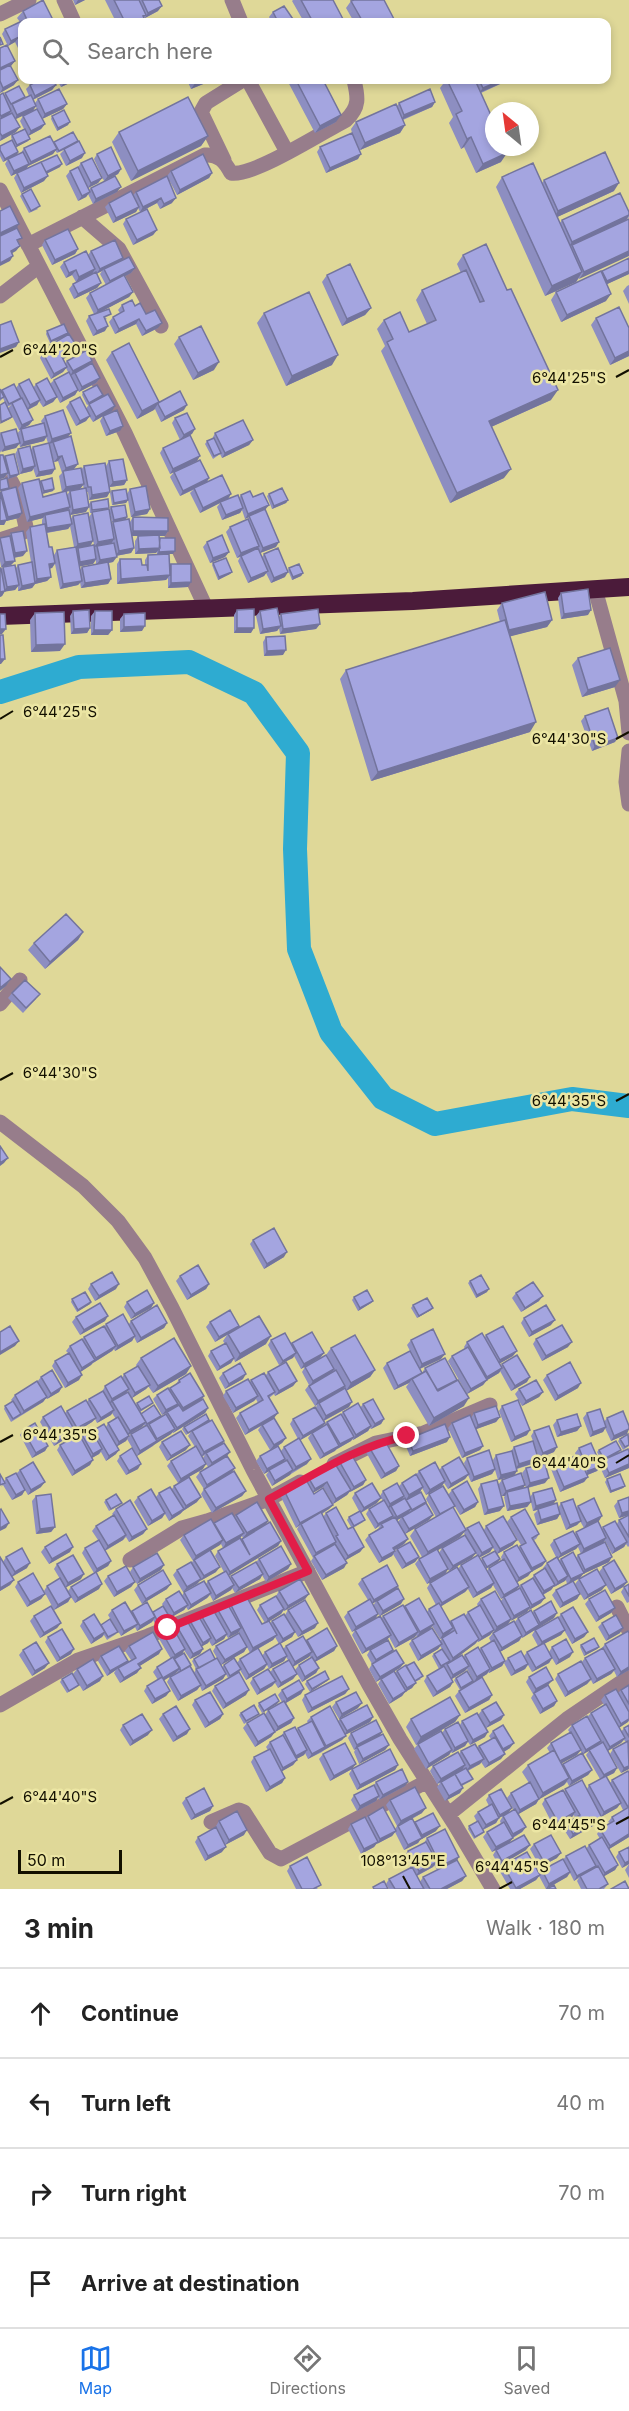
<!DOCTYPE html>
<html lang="en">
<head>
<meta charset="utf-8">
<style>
  body { margin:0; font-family:Inter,sans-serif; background:#f6f6f6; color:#222 }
  .compass { position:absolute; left:485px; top:102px; width:54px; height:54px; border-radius:50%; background:#fff; box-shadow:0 3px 9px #0003; rotate:331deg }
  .scale { position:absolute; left:18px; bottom:15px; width:104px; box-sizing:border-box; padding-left:6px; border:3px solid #131000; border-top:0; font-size:16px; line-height:21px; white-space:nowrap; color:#131000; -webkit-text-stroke:4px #ece6a4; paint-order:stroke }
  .stop { position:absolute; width:18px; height:18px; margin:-14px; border:4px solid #e11d48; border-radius:50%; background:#fff }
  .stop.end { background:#e11d48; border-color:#fff; box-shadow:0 2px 6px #0008 }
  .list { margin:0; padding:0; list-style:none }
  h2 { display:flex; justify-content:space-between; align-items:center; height:78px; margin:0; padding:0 24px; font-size:26px }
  h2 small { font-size:20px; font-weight:400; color:#767676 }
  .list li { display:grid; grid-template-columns:39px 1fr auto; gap:18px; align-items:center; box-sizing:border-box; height:90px; padding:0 24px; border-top:2px solid #e0e0e0 }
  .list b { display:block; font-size:22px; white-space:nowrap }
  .list em { font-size:20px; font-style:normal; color:#767676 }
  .icon { flex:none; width:33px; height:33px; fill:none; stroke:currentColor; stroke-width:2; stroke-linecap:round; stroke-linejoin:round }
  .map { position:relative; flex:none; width:629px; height:1889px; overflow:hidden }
  .search { position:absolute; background:#fff; box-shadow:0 3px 9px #0003; left:18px; right:18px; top:18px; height:66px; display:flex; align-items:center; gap:15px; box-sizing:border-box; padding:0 21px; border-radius:12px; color:#767676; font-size:22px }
  .sheet { height:438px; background:#fff }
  nav { display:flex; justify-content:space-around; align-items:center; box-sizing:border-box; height:84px; border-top:2px solid #e0e0e0; background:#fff; font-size:16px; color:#767676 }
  nav a { display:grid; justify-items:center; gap:3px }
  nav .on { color:#1a73e8 }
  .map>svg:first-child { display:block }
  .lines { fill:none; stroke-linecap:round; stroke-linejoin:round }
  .river { stroke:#2eabd1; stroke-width:24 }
  .street { stroke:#977d8b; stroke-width:15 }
  .highway { stroke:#4b1b3a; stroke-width:18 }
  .wall { fill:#8d8ec1; fill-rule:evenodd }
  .shaded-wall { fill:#73749d }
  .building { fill:#a4a5e0; stroke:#73749d; stroke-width:1.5 }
  .route { stroke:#e11d48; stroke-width:8 }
  .ticks { fill:none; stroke:#131000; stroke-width:2 }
  .ticks-label { font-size:15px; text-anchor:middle; fill:#131000; stroke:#ece6a4; stroke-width:5; stroke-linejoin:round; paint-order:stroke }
</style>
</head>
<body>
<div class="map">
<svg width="629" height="1889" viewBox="0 0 629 1889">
  <rect width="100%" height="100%" fill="#dfd898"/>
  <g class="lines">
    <path class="river" d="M 0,692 L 79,667 L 189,662 L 254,693 L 298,753 L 295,849 L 299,949 L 331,1032 L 383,1098 L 435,1124 L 572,1099 L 629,1106"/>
    <path class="street" d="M 64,0 L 74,22
      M 232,0 L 241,22
      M 0,14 L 29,0
      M 248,80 L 287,152
      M 224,160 L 201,112 L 206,103 L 243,80
      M 0,190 L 125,433 L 206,608
      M 82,217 L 119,249 L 161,326
      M 28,245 L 205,155 C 219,154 225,162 231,173 C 253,177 323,132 346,120 C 360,107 358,97 354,80
      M 0,296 L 39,266
      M 0,540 L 24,532 L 26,527 L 19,496 L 11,481
      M 595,589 L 626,701 L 629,733
      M 629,751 L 626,782 L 629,804
      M 0,1004 L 20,980
      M 0,1122 L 83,1186 L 118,1221 L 145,1258 L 172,1308 L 253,1470 L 368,1683 L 400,1739 L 455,1825 L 493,1889
      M 334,1464 L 376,1443 L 424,1433 L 490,1405
      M 130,1560 L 182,1528 L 207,1521 L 269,1499 L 300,1482
      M 617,1607 L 629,1631
      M 0,1705 L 78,1660 L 148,1636 L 308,1571
      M 449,1814 L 567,1719 L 629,1677
      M 211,1822 L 239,1810 L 244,1812 L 270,1853 L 281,1859 L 426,1782"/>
    <path class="highway" d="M 0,616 L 413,601 L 629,587"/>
  </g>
  <path class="wall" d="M 73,0 L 85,0 L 75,5 Z
    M 105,0 L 159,0 L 158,11 L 145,18 L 144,17 L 144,18 L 146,22 L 116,22 Z
    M 293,0 L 333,0 L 344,21 L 343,22 L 304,22 L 292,1 Z
    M 351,1 L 395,21 L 394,22 L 354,22 L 346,8 Z
    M 23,11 L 54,22 L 22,22 L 22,48 L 19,50 L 15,42 L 8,46 L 2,34 L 5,29 L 20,22 L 17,18 Z
    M 273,12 L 295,22 L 272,22 L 269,17 Z
    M 0,37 L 0,48 L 15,61 L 10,66 L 14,85 L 0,93 Z
    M 32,80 L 53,80 L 56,85 L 52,90 L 33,100 L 35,103 L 38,99 L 67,104 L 63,109 L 42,119 L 45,124 L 41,129 L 28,136 L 28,141 L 16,147 L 18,152 L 17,155 L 3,162 L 0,156 L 0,146 L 12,140 L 11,137 L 12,135 L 24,129 L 20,121 L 23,116 L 37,109 L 36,107 L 15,119 L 16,132 L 0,141 L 0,95 L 4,96 L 5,93 L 24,98 L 29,96 L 26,89 L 30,85 L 34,82 Z
    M 57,80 L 76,80 L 61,87 Z
    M 187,80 L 213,80 L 191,89 Z
    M 287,80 L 323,80 L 336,122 L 315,133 Z
    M 446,80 L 509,80 L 481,93 L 501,162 L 476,173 L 464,147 L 461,149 L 449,123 L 453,117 L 440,88 Z
    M 435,102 L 432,107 L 403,120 L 405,125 L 400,133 L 360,150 L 358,159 L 326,173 L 317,152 L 320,147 L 352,133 L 351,129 L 356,122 L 397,106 L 399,103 Z
    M 52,116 L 68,125 L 57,131 L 51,119 Z
    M 119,132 L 208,136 L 201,146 L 131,181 L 112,142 Z
    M 78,141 L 76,143 L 82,158 L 66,166 L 60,154 L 64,150 L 57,153 L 55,150 L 53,154 L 28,166 L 26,169 L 11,176 L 5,164 L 8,159 L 21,153 L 24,148 L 54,142 Z
    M 97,154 L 121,169 L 118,174 L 104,181 L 94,159 Z
    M 81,163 L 102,178 L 98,183 L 88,188 L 89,190 L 91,188 L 117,192 L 93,204 L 88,194 L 86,197 L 78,201 L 66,176 L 70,171 L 78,167 Z
    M 60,167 L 46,174 L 44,181 L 21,193 L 14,178 L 17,173 Z
    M 171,171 L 212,173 L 209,178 L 177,195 L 167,176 Z
    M 167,176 L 172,203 L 160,209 L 157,203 L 140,212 L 138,208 L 136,212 L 113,223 L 105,207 L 109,203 L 133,195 L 136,192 Z
    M 502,177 L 542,183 L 544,180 L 614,191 L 557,217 L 560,223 L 562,220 L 629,212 L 629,217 L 579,279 L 579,278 L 576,282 L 545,296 L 496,187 Z
    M 22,194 L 38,209 L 29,213 L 20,196 Z
    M 126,219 L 157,230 L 153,235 L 133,245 L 123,224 Z
    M 45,240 L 78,249 L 75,254 L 52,265 L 42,245 Z
    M 91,251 L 121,261 L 135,268 L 131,273 L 125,276 L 133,292 L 129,297 L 100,312 L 107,319 L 105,320 L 105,331 L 93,336 L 86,321 L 89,316 L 94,314 L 86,298 L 90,293 L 106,285 L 100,274 L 102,271 L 96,274 L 101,283 L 97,288 L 74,299 L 69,289 L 73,284 L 76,282 L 72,275 L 66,278 L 60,267 L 64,262 L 88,255 Z
    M 463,255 L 551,400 L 491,427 L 504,478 L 450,503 L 381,351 L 385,346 L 377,329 L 384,320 L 409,332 L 427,324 L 416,300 L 422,290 L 461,273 L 457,264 Z
    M 629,258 L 629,274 L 607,284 L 606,301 L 561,322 L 551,300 L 556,292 L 601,272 L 602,271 Z
    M 327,275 L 371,308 L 365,315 L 342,326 L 322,282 Z
    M 629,285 L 629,304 L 623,291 L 627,286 Z
    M 122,305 L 135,306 L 158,328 L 142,336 L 136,324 L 115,334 L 109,322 L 113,317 L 120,313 L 118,310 Z
    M 264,313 L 332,365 L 286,386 L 257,323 Z
    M 596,318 L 629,356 L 610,365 L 591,325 Z
    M 47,331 L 67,335 L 74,353 L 63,359 L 65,364 L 67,361 L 92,361 L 89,365 L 100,378 L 96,383 L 79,392 L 78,390 L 75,395 L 60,403 L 57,397 L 53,402 L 43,407 L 39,401 L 37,405 L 28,410 L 33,420 L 29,425 L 24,428 L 42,423 L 41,421 L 45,416 L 68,437 L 74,469 L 81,470 L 84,466 L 106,466 L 109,461 L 127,480 L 124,485 L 109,487 L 107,497 L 89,500 L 88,492 L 87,492 L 86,512 L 70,515 L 71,519 L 73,516 L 93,541 L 90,546 L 94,545 L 89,517 L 92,513 L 90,513 L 89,504 L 91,502 L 109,508 L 108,509 L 112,524 L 113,522 L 112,522 L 109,510 L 111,507 L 130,522 L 133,517 L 168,531 L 165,536 L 159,536 L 160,538 L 173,554 L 157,554 L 157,551 L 156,553 L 135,554 L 135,541 L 138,536 L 132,536 L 134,548 L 131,553 L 116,556 L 113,562 L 109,563 L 111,579 L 108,584 L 81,588 L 80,582 L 78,585 L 60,589 L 55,564 L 52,568 L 49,569 L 51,577 L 47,581 L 35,584 L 32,588 L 18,591 L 18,586 L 15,590 L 5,591 L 2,596 L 0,597 L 0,568 L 1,570 L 3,567 L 1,567 L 0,561 L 0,538 L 9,536 L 11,533 L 23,556 L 14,558 L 15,561 L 11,565 L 16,568 L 18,565 L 31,562 L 26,532 L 30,527 L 42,525 L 42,520 L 43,518 L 27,522 L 18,488 L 22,483 L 40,483 L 41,481 L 54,489 L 53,491 L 42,494 L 43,497 L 62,492 L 59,476 L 62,473 L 58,461 L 54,462 L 52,455 L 52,474 L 36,477 L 33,468 L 32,471 L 20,474 L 15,454 L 18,449 L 31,450 L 33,447 L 48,443 L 46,437 L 44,441 L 20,447 L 19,443 L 16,448 L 1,451 L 0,453 L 0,434 L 1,433 L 17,434 L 20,430 L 19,430 L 8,408 L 11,405 L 7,407 L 3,398 L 0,401 L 0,389 L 1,391 L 2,390 L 16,388 L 19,384 L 33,388 L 36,384 L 50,384 L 54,380 L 68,372 L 66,368 L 63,372 L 51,379 L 40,358 L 43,353 L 47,351 L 46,350 L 50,345 L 65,337 L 50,343 L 46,334 ZM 83,485 L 84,489 L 70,491 L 67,495 L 66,492 L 80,489 ZM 70,526 L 74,547 L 57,550 L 54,555 L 49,547 L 47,533 L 68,529 ZM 96,560 L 96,565 L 82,567 L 80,570 L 79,566 L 93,564 Z
    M 179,337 L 214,370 L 193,380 L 174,344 Z
    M 112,352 L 159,402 L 184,410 L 161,422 L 155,409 L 137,419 L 106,360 Z
    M 83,392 L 103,395 L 101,398 L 112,411 L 106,415 L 120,431 L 106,436 L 100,421 L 103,416 L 93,422 L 89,416 L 86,421 L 76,426 L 66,407 L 70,402 L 86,409 L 89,404 L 98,399 L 87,405 L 82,395 Z
    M 175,418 L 195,429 L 190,435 L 197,461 L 170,474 L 160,453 L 163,448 L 180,440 L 172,423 Z
    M 215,433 L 253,440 L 249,445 L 222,458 L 220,454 L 213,459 L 205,444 L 207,441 L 212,439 Z
    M 0,455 L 4,458 L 5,456 L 19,474 L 17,476 L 8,479 L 7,474 L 4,478 L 0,479 Z
    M 174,472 L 209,478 L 207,482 L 228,499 L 239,498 L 241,495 L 253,497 L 265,510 L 276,547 L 260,553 L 262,557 L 264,554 L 285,577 L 271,583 L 266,573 L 264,576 L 248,583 L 238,561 L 240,557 L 237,558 L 226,532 L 230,527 L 247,520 L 249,517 L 245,519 L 242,510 L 240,513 L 222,520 L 217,507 L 220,503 L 200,513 L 190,493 L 193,490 L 180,496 L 170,477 Z
    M 8,489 L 22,513 L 19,518 L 6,521 L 4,525 L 0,525 L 0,492 Z
    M 130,489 L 150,509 L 147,514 L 131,517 L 128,500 L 126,503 L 112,505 L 110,493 L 112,491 L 127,494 Z
    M 269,494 L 288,500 L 286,503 L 272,509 L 267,496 Z
    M 207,542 L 229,552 L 225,557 L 210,563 L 203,547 Z
    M 148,555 L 169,566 L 171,564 L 188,587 L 168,588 L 168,578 L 166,580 L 117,584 L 117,564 L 120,559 L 142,565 L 145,565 L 145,560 Z
    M 213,563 L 232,572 L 230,574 L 218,580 L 212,565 Z
    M 289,568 L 303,573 L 301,576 L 292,580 L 288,570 Z
    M 561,593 L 588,615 L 561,619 L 558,598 Z
    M 502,603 L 552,620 L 547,627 L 510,636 L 530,732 L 371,781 L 340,679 L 346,670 L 500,622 L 497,610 Z
    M 237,610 L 251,633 L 234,633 L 234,615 Z
    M 73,611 L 90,628 L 87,633 L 71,634 L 70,616 Z
    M 95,611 L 112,630 L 108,635 L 91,635 L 91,616 Z
    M 260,611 L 279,617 L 281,614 L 320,624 L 316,629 L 280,634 L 279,628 L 277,631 L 260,634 L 256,616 Z
    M 35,613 L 60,651 L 31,652 L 30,620 Z
    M 124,614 L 142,631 L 120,632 L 120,619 Z
    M 266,637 L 283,655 L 264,656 L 263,642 Z
    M 578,658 L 615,687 L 582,697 L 572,665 Z
    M 585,716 L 615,742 L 592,751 L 581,721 Z
    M 83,932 L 78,940 L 45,969 L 28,950 L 34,943 Z
    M 12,993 L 36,999 L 23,1013 L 8,998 Z
    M 253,1240 L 284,1257 L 264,1269 L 250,1244 Z
    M 180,1276 L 209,1284 L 206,1289 L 187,1300 L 176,1281 Z
    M 470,1281 L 487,1292 L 476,1298 L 468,1283 Z
    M 91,1284 L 116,1289 L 95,1301 L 88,1289 Z
    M 516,1293 L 539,1301 L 521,1312 L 512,1298 Z
    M 354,1297 L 373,1301 L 371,1303 L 358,1311 L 352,1300 Z
    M 72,1299 L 91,1302 L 90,1304 L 77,1312 L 71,1302 Z
    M 127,1302 L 154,1303 L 151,1308 L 131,1319 L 124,1307 Z
    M 413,1305 L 431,1310 L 417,1318 L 411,1308 Z
    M 76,1317 L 105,1321 L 80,1335 L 72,1322 Z
    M 524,1318 L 551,1325 L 529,1337 L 521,1323 Z
    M 131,1321 L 167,1323 L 164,1328 L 137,1343 L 134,1337 L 132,1341 L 115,1351 L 114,1349 L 112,1351 L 93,1363 L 91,1365 L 80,1372 L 79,1380 L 65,1388 L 52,1366 L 55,1361 L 68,1353 L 66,1351 L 70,1346 L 82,1340 L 84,1337 L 104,1327 L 106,1324 L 129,1324 Z
    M 210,1322 L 239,1326 L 237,1329 L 266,1344 L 235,1362 L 234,1359 L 231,1363 L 217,1371 L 208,1356 L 211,1351 L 225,1344 L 223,1341 L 227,1335 L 215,1342 L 206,1327 Z
    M 486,1335 L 513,1356 L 500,1363 L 501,1366 L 502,1364 L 527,1382 L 511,1391 L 500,1371 L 499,1373 L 487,1380 L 483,1385 L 467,1394 L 448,1361 L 452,1356 L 465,1349 L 464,1347 L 467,1342 L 485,1337 Z
    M 536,1339 L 568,1347 L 542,1361 L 533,1344 Z
    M 271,1340 L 291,1344 L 292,1343 L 324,1353 L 320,1358 L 301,1369 L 294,1356 L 279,1365 L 268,1345 Z
    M 411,1340 L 441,1359 L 420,1369 L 422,1373 L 425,1368 L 464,1406 L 429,1426 L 406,1387 L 409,1383 L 394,1390 L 383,1368 L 387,1363 L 410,1351 L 407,1345 Z
    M 331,1348 L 375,1370 L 370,1377 L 346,1391 L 349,1407 L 324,1421 L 325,1423 L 322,1427 L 327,1422 L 341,1415 L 343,1412 L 360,1408 L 363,1404 L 384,1419 L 381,1424 L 371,1429 L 370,1428 L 368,1431 L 353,1440 L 352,1439 L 351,1441 L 320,1459 L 308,1438 L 311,1434 L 300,1440 L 307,1464 L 272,1486 L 266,1475 L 269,1471 L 264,1474 L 256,1461 L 260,1456 L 270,1450 L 258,1430 L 261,1426 L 245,1435 L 236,1418 L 240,1413 L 258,1403 L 256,1399 L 254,1401 L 233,1413 L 223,1396 L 226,1391 L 250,1382 L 251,1380 L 266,1375 L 268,1372 L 297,1381 L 293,1386 L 275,1396 L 274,1394 L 269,1398 L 274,1418 L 286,1438 L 282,1443 L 278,1446 L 281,1451 L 284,1447 L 298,1439 L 290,1424 L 293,1419 L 316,1407 L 317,1405 L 315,1406 L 305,1390 L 309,1385 L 302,1372 L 305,1367 L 326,1355 Z
    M 141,1358 L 191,1366 L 186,1374 L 153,1393 L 148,1386 L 146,1389 L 132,1398 L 128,1391 L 126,1393 L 136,1405 L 137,1403 L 151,1405 L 140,1412 L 141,1414 L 160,1418 L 165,1414 L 166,1413 L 162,1415 L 153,1399 L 157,1395 L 169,1389 L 175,1385 L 179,1380 L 202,1400 L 208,1408 L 205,1413 L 173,1433 L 172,1432 L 171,1434 L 155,1443 L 153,1446 L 137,1456 L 127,1439 L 131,1434 L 145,1426 L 144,1425 L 142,1427 L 129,1435 L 126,1441 L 117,1446 L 116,1454 L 106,1461 L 101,1452 L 99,1454 L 92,1458 L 90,1465 L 72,1476 L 57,1450 L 60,1445 L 79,1435 L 81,1433 L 92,1432 L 94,1430 L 106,1427 L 108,1423 L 116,1419 L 112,1413 L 111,1415 L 97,1423 L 95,1419 L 92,1422 L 54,1446 L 40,1422 L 43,1417 L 65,1413 L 67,1411 L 87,1402 L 89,1399 L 102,1392 L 105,1386 L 122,1378 L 124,1374 L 137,1367 L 136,1365 Z
    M 223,1373 L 243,1379 L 225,1389 L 219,1378 Z
    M 547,1375 L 578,1388 L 555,1401 L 543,1380 Z
    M 41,1377 L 62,1387 L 59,1392 L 47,1399 L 46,1398 L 43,1402 L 11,1422 L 4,1409 L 5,1406 L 13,1402 L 11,1400 L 15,1395 L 37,1382 Z
    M 519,1389 L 543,1392 L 539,1397 L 522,1406 L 515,1394 Z
    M 502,1406 L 527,1435 L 511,1442 L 499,1411 Z
    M 474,1413 L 500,1417 L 496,1422 L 476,1429 L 483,1446 L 480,1450 L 462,1458 L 448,1428 L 452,1423 L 471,1418 Z
    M 587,1413 L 604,1422 L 607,1418 L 627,1434 L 611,1441 L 605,1428 L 603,1432 L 590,1437 L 583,1418 Z
    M 209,1420 L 224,1441 L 222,1444 L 230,1452 L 227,1456 L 232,1473 L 246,1491 L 242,1496 L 212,1513 L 201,1494 L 204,1489 L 196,1477 L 200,1472 L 208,1467 L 203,1458 L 205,1455 L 202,1457 L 203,1469 L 178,1483 L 167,1466 L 171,1461 L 195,1447 L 188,1436 L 191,1432 L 186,1435 L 182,1429 L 184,1427 Z
    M 557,1420 L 581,1426 L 577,1431 L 557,1437 L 553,1425 Z
    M 23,1430 L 48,1446 L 45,1451 L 32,1458 L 20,1435 Z
    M 534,1431 L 554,1452 L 539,1458 L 535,1448 L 538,1458 L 535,1463 L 517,1469 L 514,1475 L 525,1485 L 522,1489 L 526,1488 L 522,1473 L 526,1468 L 545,1483 L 528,1488 L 530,1497 L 533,1493 L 558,1508 L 561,1503 L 576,1509 L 578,1506 L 599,1521 L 586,1527 L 602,1529 L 603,1527 L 617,1524 L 619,1520 L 629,1515 L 619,1518 L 614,1506 L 618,1501 L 629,1497 L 629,1546 L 628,1547 L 626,1544 L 624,1547 L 612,1554 L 605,1541 L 603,1543 L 609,1562 L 583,1574 L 580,1578 L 573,1582 L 580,1594 L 577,1599 L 560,1608 L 552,1595 L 556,1590 L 567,1584 L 566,1580 L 554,1587 L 554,1586 L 551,1590 L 543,1595 L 541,1603 L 511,1620 L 508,1624 L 494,1632 L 493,1631 L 490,1635 L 478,1642 L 478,1641 L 475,1644 L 451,1661 L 463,1657 L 465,1655 L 479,1650 L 481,1648 L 491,1642 L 489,1638 L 493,1633 L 514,1623 L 518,1618 L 533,1612 L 534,1611 L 554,1618 L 538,1627 L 536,1629 L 558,1618 L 561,1614 L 588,1632 L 584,1637 L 572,1644 L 564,1630 L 561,1635 L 544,1644 L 549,1652 L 552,1647 L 570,1657 L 556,1665 L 552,1658 L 549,1663 L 532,1672 L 528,1665 L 525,1669 L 511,1676 L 504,1663 L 508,1658 L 524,1656 L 527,1652 L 538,1646 L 532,1635 L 535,1630 L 522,1638 L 522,1637 L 519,1641 L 500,1652 L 505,1661 L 502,1666 L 489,1673 L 488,1672 L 487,1674 L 474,1682 L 467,1669 L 465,1671 L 452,1679 L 453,1682 L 450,1687 L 433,1697 L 424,1681 L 427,1676 L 439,1669 L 432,1656 L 434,1654 L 442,1649 L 440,1646 L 438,1649 L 418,1661 L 409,1644 L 412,1640 L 440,1641 L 442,1638 L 440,1639 L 432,1626 L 430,1629 L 417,1637 L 416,1635 L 415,1637 L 395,1648 L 389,1637 L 387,1640 L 362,1654 L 352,1635 L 355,1630 L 381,1619 L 383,1616 L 404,1608 L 405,1606 L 427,1612 L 429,1609 L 436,1605 L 427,1588 L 430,1583 L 458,1569 L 461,1565 L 477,1556 L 476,1553 L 449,1571 L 448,1569 L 445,1574 L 427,1584 L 415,1564 L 419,1559 L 422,1557 L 410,1536 L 415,1529 L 436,1517 L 426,1499 L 429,1494 L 455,1506 L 453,1508 L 466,1530 L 460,1537 L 438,1550 L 439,1553 L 442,1548 L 470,1543 L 464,1533 L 467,1528 L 484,1530 L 486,1526 L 513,1545 L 497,1554 L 500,1559 L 498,1562 L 486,1569 L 487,1571 L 489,1568 L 502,1560 L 501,1557 L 504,1552 L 518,1548 L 521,1545 L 507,1522 L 511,1517 L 539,1534 L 536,1539 L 534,1540 L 546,1561 L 542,1566 L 531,1572 L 528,1576 L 517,1582 L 516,1590 L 521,1585 L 531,1580 L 534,1575 L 544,1569 L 543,1568 L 547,1563 L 556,1557 L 550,1545 L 554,1540 L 575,1534 L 576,1532 L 584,1528 L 580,1521 L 577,1525 L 566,1530 L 560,1514 L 557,1519 L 537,1525 L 534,1514 L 538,1510 L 533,1511 L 531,1502 L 527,1507 L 507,1511 L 504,1497 L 505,1496 L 502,1496 L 499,1487 L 500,1511 L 484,1515 L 478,1489 L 481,1484 L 498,1485 L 502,1480 L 508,1477 L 498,1480 L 495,1470 L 492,1474 L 471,1482 L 468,1475 L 465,1479 L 448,1489 L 444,1483 L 442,1486 L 426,1495 L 422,1488 L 420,1492 L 426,1502 L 425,1504 L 433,1515 L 429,1520 L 405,1534 L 398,1522 L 401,1518 L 397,1520 L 408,1539 L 404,1544 L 395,1550 L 395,1551 L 392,1556 L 379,1563 L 365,1540 L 369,1535 L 378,1529 L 380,1526 L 375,1529 L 366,1514 L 369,1509 L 383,1501 L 380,1496 L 383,1491 L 399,1486 L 402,1483 L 416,1475 L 419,1471 L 439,1470 L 442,1467 L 466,1469 L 464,1463 L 467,1458 L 494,1466 L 493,1460 L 496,1455 L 511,1451 L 514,1447 L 533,1441 L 531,1436 ZM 578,1547 L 581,1554 L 578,1555 L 576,1558 L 561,1559 L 559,1561 L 558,1558 L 576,1549 ZM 493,1548 L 495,1551 L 481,1560 L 479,1558 L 490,1552 ZM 493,1585 L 501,1599 L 503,1598 L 501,1601 L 481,1599 L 477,1604 L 478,1606 L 468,1612 L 465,1616 L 451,1621 L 450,1623 L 440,1607 L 465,1592 L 468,1589 L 473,1598 L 491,1588 Z
    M 408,1439 L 447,1442 L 410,1456 L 405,1444 Z
    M 620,1439 L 629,1446 L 623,1450 L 618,1441 Z
    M 162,1442 L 186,1450 L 167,1461 L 159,1447 Z
    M 369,1447 L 399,1466 L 396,1471 L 381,1479 L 366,1452 Z
    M 579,1448 L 600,1465 L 602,1461 L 597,1452 L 599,1450 L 619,1452 L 612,1456 L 629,1452 L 629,1468 L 605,1478 L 600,1467 L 597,1471 L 587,1475 L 588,1477 L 584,1482 L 560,1492 L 551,1469 L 554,1464 L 576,1456 L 575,1453 Z
    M 120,1456 L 138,1469 L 126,1475 L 117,1461 Z
    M 338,1459 L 366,1480 L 363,1485 L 350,1492 L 350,1491 L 347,1495 L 333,1504 L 323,1487 L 313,1493 L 333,1505 L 329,1509 L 322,1514 L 323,1517 L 326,1513 L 348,1529 L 351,1527 L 347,1520 L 349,1517 L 359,1511 L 352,1498 L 355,1493 L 377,1503 L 361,1513 L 363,1522 L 353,1528 L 364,1547 L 360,1552 L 346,1560 L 344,1568 L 322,1580 L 311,1561 L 313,1558 L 297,1529 L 299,1526 L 296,1528 L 280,1495 L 284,1490 L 306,1480 L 308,1477 L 335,1463 Z
    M 20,1470 L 41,1487 L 28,1495 L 25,1490 L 22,1495 L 12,1500 L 3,1485 L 1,1487 L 6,1478 L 16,1474 Z
    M 607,1479 L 625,1486 L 623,1488 L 610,1493 L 605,1482 Z
    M 174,1486 L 197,1502 L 183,1511 L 180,1514 L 169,1521 L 165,1514 L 162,1518 L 148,1526 L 134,1502 L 138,1497 L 156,1497 L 159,1493 L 172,1489 Z
    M 452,1490 L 478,1502 L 475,1507 L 460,1515 L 448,1495 Z
    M 36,1496 L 55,1527 L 51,1532 L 36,1534 L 32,1501 Z
    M 106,1500 L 120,1505 L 109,1511 L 104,1502 Z
    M 116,1509 L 147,1529 L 143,1534 L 129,1542 L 126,1537 L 123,1540 L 105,1551 L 111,1561 L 108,1566 L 96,1573 L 99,1589 L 75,1603 L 71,1597 L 68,1602 L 54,1610 L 44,1591 L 47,1586 L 60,1579 L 54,1569 L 57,1564 L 81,1579 L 66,1587 L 68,1591 L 71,1587 L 94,1573 L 82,1553 L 85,1548 L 98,1540 L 92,1531 L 96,1526 L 113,1515 L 112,1514 Z
    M 236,1515 L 268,1521 L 265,1525 L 281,1541 L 278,1546 L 229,1575 L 230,1578 L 231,1576 L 256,1562 L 259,1559 L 291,1564 L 288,1569 L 266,1582 L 262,1575 L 260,1579 L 235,1593 L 232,1588 L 231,1590 L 213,1601 L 210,1595 L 207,1598 L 188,1610 L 186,1607 L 184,1610 L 170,1618 L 162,1604 L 166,1599 L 182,1596 L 184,1592 L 206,1584 L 208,1581 L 224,1572 L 215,1556 L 218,1551 L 243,1538 L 242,1536 L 240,1538 L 223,1548 L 221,1544 L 210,1551 L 216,1572 L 200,1581 L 197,1584 L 183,1592 L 173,1575 L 177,1570 L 191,1563 L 193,1561 L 180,1540 L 184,1535 L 214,1523 L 235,1517 Z
    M 45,1547 L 70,1552 L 49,1564 L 41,1552 Z
    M 397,1549 L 419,1557 L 415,1562 L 402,1569 L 393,1554 Z
    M 0,1557 L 3,1562 L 6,1557 L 27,1568 L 12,1577 L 14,1580 L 10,1585 L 0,1591 Z
    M 133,1567 L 161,1570 L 137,1584 L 130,1572 Z
    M 603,1567 L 627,1582 L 623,1587 L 611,1594 L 599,1572 Z
    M 108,1576 L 135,1582 L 131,1587 L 114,1597 L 104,1581 Z
    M 362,1579 L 398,1586 L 396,1590 L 401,1604 L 380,1616 L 373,1606 L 376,1601 L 372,1604 L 378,1614 L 375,1619 L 352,1632 L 344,1617 L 348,1612 L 368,1600 L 358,1584 Z
    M 579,1579 L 602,1590 L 584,1600 L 575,1584 Z
    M 18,1582 L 45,1594 L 41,1599 L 27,1607 L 15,1587 Z
    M 629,1584 L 629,1602 L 627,1603 L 621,1592 L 624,1587 Z
    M 138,1585 L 167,1589 L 142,1604 L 134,1590 Z
    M 279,1591 L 309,1594 L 305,1599 L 284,1611 L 284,1610 L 281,1614 L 269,1621 L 270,1624 L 272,1621 L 285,1615 L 288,1610 L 315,1628 L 298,1637 L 295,1632 L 292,1637 L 280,1644 L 283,1649 L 286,1646 L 306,1641 L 307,1640 L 337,1646 L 334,1651 L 315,1662 L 319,1668 L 316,1673 L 302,1682 L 295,1670 L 299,1665 L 311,1658 L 310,1656 L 293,1667 L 297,1674 L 293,1679 L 278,1688 L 275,1683 L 272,1686 L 257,1695 L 250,1683 L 253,1678 L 270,1672 L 273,1669 L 288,1660 L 286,1657 L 284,1661 L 269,1669 L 267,1665 L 264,1669 L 246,1680 L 240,1670 L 239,1672 L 246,1695 L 223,1709 L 212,1691 L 215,1686 L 228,1678 L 226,1674 L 223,1679 L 202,1691 L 200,1686 L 197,1690 L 178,1701 L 167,1682 L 170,1677 L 178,1673 L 177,1671 L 176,1673 L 163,1680 L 170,1691 L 166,1696 L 152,1704 L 144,1691 L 147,1686 L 158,1680 L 153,1672 L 157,1667 L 171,1659 L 158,1637 L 162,1632 L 173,1629 L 176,1625 L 189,1624 L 190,1621 L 199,1617 L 201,1615 L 216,1614 L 218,1610 L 229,1607 L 231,1605 L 262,1624 L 265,1623 L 257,1610 L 260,1605 L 276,1596 ZM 238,1631 L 244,1642 L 216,1646 L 213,1651 L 217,1658 L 215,1659 L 194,1659 L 192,1661 L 196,1669 L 194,1673 L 190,1667 L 174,1658 L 182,1654 L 184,1650 L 190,1659 L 200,1654 L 203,1649 L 202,1646 L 208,1643 L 209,1641 L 212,1646 L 224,1639 L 226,1635 L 228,1638 ZM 275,1637 L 279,1644 L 265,1652 L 262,1656 L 258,1649 L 273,1640 ZM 247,1647 L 250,1653 L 240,1659 L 237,1663 L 224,1665 L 222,1667 L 221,1665 L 244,1652 Z
    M 589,1599 L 615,1608 L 611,1613 L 596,1622 L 585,1604 Z
    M 112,1610 L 131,1612 L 132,1611 L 153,1612 L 169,1616 L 167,1619 L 156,1625 L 153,1620 L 152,1622 L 137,1631 L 135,1627 L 121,1636 L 108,1615 Z
    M 34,1616 L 61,1623 L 57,1628 L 40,1638 L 30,1621 Z
    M 83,1621 L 101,1625 L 116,1634 L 107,1640 L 104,1635 L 102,1637 L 91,1644 L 80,1626 Z
    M 602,1623 L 620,1633 L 606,1641 L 598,1627 Z
    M 48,1637 L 71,1654 L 57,1662 L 45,1642 Z
    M 605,1644 L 629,1670 L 617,1677 L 614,1671 L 611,1674 L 593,1684 L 591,1680 L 587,1684 L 565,1697 L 555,1679 L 558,1674 L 581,1663 L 585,1658 L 602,1648 Z
    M 581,1645 L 599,1647 L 597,1649 L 584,1656 L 580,1647 Z
    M 129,1646 L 159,1654 L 139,1666 L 137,1673 L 120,1683 L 114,1673 L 116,1670 L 107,1676 L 98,1661 L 101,1656 L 126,1663 L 131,1660 L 125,1651 Z
    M 23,1650 L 45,1668 L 32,1676 L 19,1655 Z
    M 370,1650 L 391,1653 L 404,1663 L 400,1668 L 394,1671 L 395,1673 L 397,1671 L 421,1679 L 415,1682 L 412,1688 L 405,1692 L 402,1696 L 389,1704 L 378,1684 L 381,1679 L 376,1682 L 369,1669 L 372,1664 L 367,1655 Z
    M 77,1669 L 100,1681 L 83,1691 L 73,1674 Z
    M 529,1677 L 549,1684 L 548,1685 L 557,1701 L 554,1706 L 540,1714 L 531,1698 L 534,1693 L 533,1694 L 526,1682 Z
    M 456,1678 L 473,1681 L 471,1683 L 460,1690 L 454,1680 Z
    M 62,1679 L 79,1685 L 77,1687 L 67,1693 L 60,1682 Z
    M 307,1681 L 327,1681 L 310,1692 L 305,1684 Z
    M 629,1685 L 629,1721 L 619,1728 L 621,1732 L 624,1728 L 629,1725 L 629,1769 L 621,1773 L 610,1754 L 613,1749 L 626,1742 L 624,1740 L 621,1743 L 608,1751 L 617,1768 L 614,1773 L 606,1777 L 610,1783 L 612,1780 L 629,1773 L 629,1837 L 609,1849 L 618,1865 L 615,1870 L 604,1876 L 608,1884 L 604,1889 L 581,1889 L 577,1881 L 579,1878 L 574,1881 L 570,1873 L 567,1877 L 546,1889 L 539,1876 L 536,1880 L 520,1889 L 510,1889 L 499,1870 L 503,1865 L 539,1874 L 542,1870 L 563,1860 L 566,1856 L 586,1849 L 589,1845 L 600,1839 L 597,1834 L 600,1829 L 610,1823 L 608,1822 L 612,1817 L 623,1810 L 620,1804 L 617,1808 L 601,1817 L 602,1818 L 598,1823 L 570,1839 L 563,1828 L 567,1823 L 575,1818 L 574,1815 L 572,1817 L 554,1827 L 542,1804 L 545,1799 L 564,1792 L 565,1789 L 587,1789 L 589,1785 L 600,1779 L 586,1755 L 589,1751 L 583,1754 L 592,1770 L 588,1775 L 569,1786 L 567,1782 L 564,1785 L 539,1799 L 536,1804 L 518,1814 L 526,1827 L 522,1832 L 513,1838 L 509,1843 L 492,1852 L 483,1837 L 487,1832 L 501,1824 L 500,1821 L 503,1816 L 499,1818 L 496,1823 L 483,1830 L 484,1832 L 482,1834 L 474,1839 L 468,1829 L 469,1826 L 477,1822 L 474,1816 L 478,1812 L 489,1806 L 486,1800 L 489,1795 L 512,1808 L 508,1813 L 514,1810 L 507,1798 L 511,1793 L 529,1783 L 522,1772 L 528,1765 L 550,1753 L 547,1748 L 551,1743 L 570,1733 L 568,1730 L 572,1725 L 587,1717 L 591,1713 L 604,1705 L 601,1700 L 605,1695 L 618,1693 L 621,1690 ZM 580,1750 L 582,1753 L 562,1765 L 561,1763 L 577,1755 Z
    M 349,1689 L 345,1694 L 308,1713 L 302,1700 L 305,1695 Z
    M 282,1690 L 301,1694 L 286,1703 L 294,1718 L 291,1723 L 275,1732 L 271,1737 L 255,1747 L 243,1728 L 247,1723 L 265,1715 L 268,1710 L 282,1702 L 278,1695 Z
    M 459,1691 L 492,1695 L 489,1700 L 465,1713 L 455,1696 Z
    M 195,1700 L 223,1714 L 220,1719 L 205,1728 L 192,1705 Z
    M 279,1701 L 277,1704 L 262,1713 L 258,1706 L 259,1703 Z
    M 336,1702 L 358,1708 L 339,1719 L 332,1707 Z
    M 482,1710 L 504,1715 L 501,1720 L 486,1728 L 478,1715 Z
    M 241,1713 L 259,1714 L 257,1716 L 244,1724 L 239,1715 Z
    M 163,1714 L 187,1734 L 173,1742 L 159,1719 Z
    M 460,1715 L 455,1722 L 416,1745 L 406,1727 L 411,1719 Z
    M 311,1717 L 338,1721 L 340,1719 L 373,1717 L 370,1722 L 345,1735 L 342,1740 L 323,1751 L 322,1752 L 308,1759 L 305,1753 L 304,1755 L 296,1759 L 297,1760 L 293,1765 L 282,1771 L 285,1778 L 282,1783 L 266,1792 L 251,1762 L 254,1757 L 268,1750 L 266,1747 L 270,1742 L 281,1736 L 284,1732 L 297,1730 L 298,1728 L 308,1723 L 307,1721 Z
    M 462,1721 L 485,1737 L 470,1745 L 468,1742 L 465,1746 L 452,1753 L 451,1752 L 449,1755 L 426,1769 L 414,1749 L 418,1744 L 442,1733 L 445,1729 L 460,1725 Z
    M 123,1725 L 148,1735 L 130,1746 L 120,1730 Z
    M 493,1731 L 510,1748 L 504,1752 L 501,1759 L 485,1768 L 481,1762 L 480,1764 L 468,1771 L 473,1779 L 471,1781 L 462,1786 L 460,1793 L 445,1801 L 437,1787 L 440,1783 L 437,1784 L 430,1771 L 433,1766 L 459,1754 L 461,1751 L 477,1748 L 479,1746 L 491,1739 L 489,1736 Z
    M 351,1733 L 380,1735 L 389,1745 L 385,1750 L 359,1764 L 354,1752 L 356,1748 L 354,1750 L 348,1738 Z
    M 323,1754 L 352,1769 L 330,1781 L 319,1759 Z
    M 398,1765 L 395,1770 L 357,1790 L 349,1774 L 352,1769 Z
    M 376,1782 L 405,1786 L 379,1800 L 378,1797 L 376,1801 L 357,1811 L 351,1800 L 354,1795 L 374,1785 Z
    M 186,1798 L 213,1806 L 210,1811 L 191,1820 L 182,1803 Z
    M 390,1800 L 422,1813 L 412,1819 L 414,1823 L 415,1822 L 436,1831 L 420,1840 L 418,1843 L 404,1850 L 395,1832 L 392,1836 L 376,1844 L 374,1847 L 361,1854 L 348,1829 L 351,1824 L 366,1818 L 368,1816 L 395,1829 L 397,1826 L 386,1805 Z
    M 219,1821 L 244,1835 L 225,1845 L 216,1826 Z
    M 198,1837 L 222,1852 L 205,1861 L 195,1842 Z
    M 427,1838 L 457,1860 L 466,1876 L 462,1881 L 447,1889 L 389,1889 L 386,1884 L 389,1879 L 411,1868 L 405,1855 L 408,1851 L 424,1843 ZM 434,1865 L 437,1870 L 423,1877 L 420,1882 L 417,1876 L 433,1867 Z
    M 534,1844 L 557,1858 L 540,1867 L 530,1849 Z
    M 496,1850 L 526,1850 L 499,1866 L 493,1855 Z
    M 619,1852 L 629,1864 L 622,1868 L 616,1857 Z
    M 629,1864 L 629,1878 L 625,1870 Z
    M 290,1866 L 318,1889 L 296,1889 L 287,1871 Z"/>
  <path class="shaded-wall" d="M 78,0 L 85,0 L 75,5 Z
    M 162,6 L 158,11 L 145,18 L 148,13 Z
    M 19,37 L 15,42 L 8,46 L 11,41 Z
    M 15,61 L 11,66 L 0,71 L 0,68 Z
    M 18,80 L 14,85 L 0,93 L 3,88 Z
    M 66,80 L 76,80 L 61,87 Z
    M 202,80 L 213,80 L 191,89 L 196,82 Z
    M 502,80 L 509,80 L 479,93 L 483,88 Z
    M 56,85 L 52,90 L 32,100 L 35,96 Z
    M 435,102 L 432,107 L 401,120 L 404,115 Z
    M 67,104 L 63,109 L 42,119 L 45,114 Z
    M 36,106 L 33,111 L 14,120 L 17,115 Z
    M 11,111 L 8,116 L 0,120 L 1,116 Z
    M 341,115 L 336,122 L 315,133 L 320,126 Z
    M 70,122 L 68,125 L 57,131 L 58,128 Z
    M 45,124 L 41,129 L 28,136 L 31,131 Z
    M 405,125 L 400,133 L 360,150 L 365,143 Z
    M 20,127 L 16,132 L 0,141 L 2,136 Z
    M 208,136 L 201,146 L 131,181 L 138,171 Z
    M 471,137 L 464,147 L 461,149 L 467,139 Z
    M 30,139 L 28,141 L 15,148 L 17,145 Z
    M 57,149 L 53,154 L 28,166 L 26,169 L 11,176 L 14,171 L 29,164 L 31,162 Z
    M 18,152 L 17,155 L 3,162 L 5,159 Z
    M 85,153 L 82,158 L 66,166 L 70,161 Z
    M 507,153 L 501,162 L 476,173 L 483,164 Z
    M 361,154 L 358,159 L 326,173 L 330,168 Z
    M 62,164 L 60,167 L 44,175 L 46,172 Z
    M 121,169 L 118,174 L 104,181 L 108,176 Z
    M 212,173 L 209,178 L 177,195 L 180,190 Z
    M 48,176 L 44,181 L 21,193 L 24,188 Z
    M 102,178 L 98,183 L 88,188 L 91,183 Z
    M 619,183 L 614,191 L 553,219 L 558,211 Z
    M 121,187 L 117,192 L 93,204 L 96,199 Z
    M 90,192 L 86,197 L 78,201 L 82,196 Z
    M 161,198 L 157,203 L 140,212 L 143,207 Z
    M 176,198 L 172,203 L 160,209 L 164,204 Z
    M 139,207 L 136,212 L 113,223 L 116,218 Z
    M 629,215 L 625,222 L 572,245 L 567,249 L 572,242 Z
    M 19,224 L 16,229 L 0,237 L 0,233 Z
    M 157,230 L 153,235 L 133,245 L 137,240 Z
    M 20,246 L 16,251 L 7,256 L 11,251 Z
    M 78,249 L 75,254 L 52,265 L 55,260 Z
    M 629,251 L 629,256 L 579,279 L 584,272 Z
    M 13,256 L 10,261 L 0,266 L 0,263 Z
    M 123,258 L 120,263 L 104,269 L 102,271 L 96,274 L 100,269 Z
    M 135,268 L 131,273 L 106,286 L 110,281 Z
    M 95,269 L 92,274 L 76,282 L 79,277 Z
    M 76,270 L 72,275 L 66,278 L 69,273 Z
    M 629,271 L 629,274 L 603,286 L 607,281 Z
    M 582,272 L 576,282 L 545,296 L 552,286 Z
    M 101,283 L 97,288 L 74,299 L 78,294 Z
    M 133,292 L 129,297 L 95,315 L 98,310 Z
    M 611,294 L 606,301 L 561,322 L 567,315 Z
    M 371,308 L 365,315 L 342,326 L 347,319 Z
    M 139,319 L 136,324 L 115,334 L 119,329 Z
    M 162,323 L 158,328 L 142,336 L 146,331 Z
    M 108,326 L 105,331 L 93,336 L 97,331 Z
    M 68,333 L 66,336 L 50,343 L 51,341 Z
    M 19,342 L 16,347 L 0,353 L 0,349 Z
    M 78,348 L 74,353 L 58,362 L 62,357 Z
    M 629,351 L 629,356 L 610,365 L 615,358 Z
    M 338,355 L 332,365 L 286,386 L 292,376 Z
    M 92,361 L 88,366 L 70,376 L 73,371 Z
    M 219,362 L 214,370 L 193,380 L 198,373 Z
    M 67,367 L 63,372 L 51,379 L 54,374 Z
    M 100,378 L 96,383 L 79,392 L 82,387 Z
    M 78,390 L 75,395 L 60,403 L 63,398 Z
    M 558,390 L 551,400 L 482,431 L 489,421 Z
    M 57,397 L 53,402 L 43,407 L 46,402 Z
    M 40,400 L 37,405 L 27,410 L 30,405 Z
    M 159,402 L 154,410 L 137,419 L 142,411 Z
    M 187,405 L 184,410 L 161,422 L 165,417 Z
    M 115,406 L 112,411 L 93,422 L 96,417 Z
    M 90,416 L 86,421 L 76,426 L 80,421 Z
    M 12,417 L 10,419 L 0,424 L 1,422 Z
    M 33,420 L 29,425 L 19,430 L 22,425 Z
    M 123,426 L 120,431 L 106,436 L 110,431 Z
    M 195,429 L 192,434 L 180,440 L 184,435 Z
    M 71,433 L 67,438 L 49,444 L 52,439 Z
    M 47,436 L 44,441 L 20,447 L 24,442 Z
    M 253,440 L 249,445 L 222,458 L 225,453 Z
    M 20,443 L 16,448 L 1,452 L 5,447 Z
    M 62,456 L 58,461 L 54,462 L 58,457 Z
    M 200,456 L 197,461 L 170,474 L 173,469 Z
    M 78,464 L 74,469 L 62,473 L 66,468 Z
    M 35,466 L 32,471 L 20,474 L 23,469 Z
    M 55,469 L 52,474 L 36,477 L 39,472 Z
    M 511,469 L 504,478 L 450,503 L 457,493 Z
    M 8,473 L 4,478 L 0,479 L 0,475 Z
    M 19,474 L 17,476 L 8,479 L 10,476 Z
    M 209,478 L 206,483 L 180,496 L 183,491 Z
    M 127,480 L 124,485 L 109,487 L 113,482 Z
    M 84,484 L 80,489 L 62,492 L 66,487 Z
    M 54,489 L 53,491 L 42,494 L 44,491 Z
    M 110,492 L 107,497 L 89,500 L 92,495 Z
    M 231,494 L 228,499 L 200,513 L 203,508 Z
    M 128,500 L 126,503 L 112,505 L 114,503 Z
    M 288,500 L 286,503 L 272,509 L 274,506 Z
    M 269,505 L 265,510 L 245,519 L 248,514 Z
    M 70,507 L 67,512 L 45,515 L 43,518 L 27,522 L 30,517 Z
    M 89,507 L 86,512 L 70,515 L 73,510 Z
    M 243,508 L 240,513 L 222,520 L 226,515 Z
    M 150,509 L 147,514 L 131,517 L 135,512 Z
    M 22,513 L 19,518 L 6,521 L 4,525 L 0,525 L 0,521 L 5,520 L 8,517 Z
    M 127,517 L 126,519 L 112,522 L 114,520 Z
    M 72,524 L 68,529 L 44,533 L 47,528 Z
    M 133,531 L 168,531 L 165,536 L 130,536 Z
    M 114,539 L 111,544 L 94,547 L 98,542 Z
    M 93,541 L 90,546 L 74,549 L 78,544 Z
    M 279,542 L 276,547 L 260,553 L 263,548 Z
    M 259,546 L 256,551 L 241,556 L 237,558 L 241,553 Z
    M 134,548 L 131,553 L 115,556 L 119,551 Z
    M 160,548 L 156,553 L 135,554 L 139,549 Z
    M 27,551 L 23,556 L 11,558 L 15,553 Z
    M 175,551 L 173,554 L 157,554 L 159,552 Z
    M 229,552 L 225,557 L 210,563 L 213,558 Z
    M 117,557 L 113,562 L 96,565 L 100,560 Z
    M 96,559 L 93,564 L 77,567 L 80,562 Z
    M 15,561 L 11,565 L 1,567 L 5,562 Z
    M 55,563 L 52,568 L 45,569 L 49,564 Z
    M 268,571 L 264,576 L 248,583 L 251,578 Z
    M 232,572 L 230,574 L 218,580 L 219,577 Z
    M 288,572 L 285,577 L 271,583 L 274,578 Z
    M 303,573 L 301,576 L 292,580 L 293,577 Z
    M 170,575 L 166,580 L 117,584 L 121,579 Z
    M 51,577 L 47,581 L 35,584 L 32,588 L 18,591 L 22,586 L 34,583 L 37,579 Z
    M 111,579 L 108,584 L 81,588 L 85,583 Z
    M 82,581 L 78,585 L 60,589 L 63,584 Z
    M 191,582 L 188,587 L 168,588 L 171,583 Z
    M 19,585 L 15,590 L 3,592 L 7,587 Z
    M 5,591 L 2,596 L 0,597 L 0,592 Z
    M 591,610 L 588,615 L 561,619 L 564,614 Z
    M 552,620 L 547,627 L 504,638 L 509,630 Z
    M 320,624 L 316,629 L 280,634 L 283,629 Z
    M 145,626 L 142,631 L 120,632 L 124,627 Z
    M 281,626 L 277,631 L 260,634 L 263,629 Z
    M 90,628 L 87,633 L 71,634 L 74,629 Z
    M 237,628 L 254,628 L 251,633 L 234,633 Z
    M 0,629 L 6,629 L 2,634 L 0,634 Z
    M 94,630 L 112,630 L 108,635 L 91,635 Z
    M 65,644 L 60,651 L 31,652 L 36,645 Z
    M 286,650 L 283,655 L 264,656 L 267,651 Z
    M 0,659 L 5,659 L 1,664 L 0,664 Z
    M 620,680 L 615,687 L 582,697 L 588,690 Z
    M 536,722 L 530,732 L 371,781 L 378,772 Z
    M 618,738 L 615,742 L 592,751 L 595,746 Z
    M 83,932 L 78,940 L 45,969 L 50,962 Z
    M 11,979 L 6,986 L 0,991 L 0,988 Z
    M 8,1158 L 4,1163 L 0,1166 L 0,1163 Z
    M 287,1252 L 284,1257 L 264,1269 L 267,1264 Z
    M 119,1284 L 116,1289 L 95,1301 L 99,1296 Z
    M 209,1284 L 206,1289 L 187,1300 L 191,1295 Z
    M 489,1289 L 487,1292 L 476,1298 L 477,1295 Z
    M 543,1296 L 539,1301 L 521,1312 L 525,1308 Z
    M 373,1301 L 371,1303 L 358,1311 L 360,1308 Z
    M 91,1302 L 90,1304 L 77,1312 L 78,1310 Z
    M 154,1303 L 151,1308 L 131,1319 L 135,1314 Z
    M 433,1308 L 431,1310 L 417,1318 L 419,1316 Z
    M 108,1316 L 105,1321 L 80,1335 L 84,1330 Z
    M 555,1320 L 551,1325 L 529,1337 L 532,1332 Z
    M 167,1323 L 164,1328 L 137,1343 L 141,1338 Z
    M 239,1326 L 236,1331 L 228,1334 L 227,1335 L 215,1342 L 219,1337 Z
    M 135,1336 L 132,1341 L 115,1351 L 118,1346 Z
    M 271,1336 L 266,1344 L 235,1362 L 240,1354 Z
    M 19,1341 L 15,1346 L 0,1355 L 0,1352 Z
    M 572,1342 L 568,1347 L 542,1361 L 546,1356 Z
    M 116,1346 L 112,1351 L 93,1363 L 96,1358 Z
    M 517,1351 L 513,1356 L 497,1365 L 500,1360 Z
    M 296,1353 L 293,1358 L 279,1365 L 283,1361 Z
    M 324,1353 L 320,1358 L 301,1369 L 304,1364 Z
    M 445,1354 L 441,1359 L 419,1369 L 422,1364 Z
    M 234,1358 L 231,1363 L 217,1371 L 220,1367 Z
    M 95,1360 L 91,1365 L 79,1373 L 82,1368 Z
    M 191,1366 L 186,1374 L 153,1393 L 158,1386 Z
    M 502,1368 L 499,1373 L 484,1382 L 487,1377 Z
    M 334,1369 L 331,1374 L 310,1386 L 313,1381 Z
    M 375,1370 L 370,1377 L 346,1391 L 351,1383 Z
    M 422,1373 L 412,1379 L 409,1383 L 394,1390 L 398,1386 Z
    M 246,1374 L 243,1379 L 225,1389 L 229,1384 Z
    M 82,1375 L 79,1380 L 65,1388 L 68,1383 Z
    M 530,1377 L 527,1382 L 511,1391 L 515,1386 Z
    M 487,1380 L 483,1385 L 467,1394 L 471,1389 Z
    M 297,1381 L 293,1386 L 275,1396 L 279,1391 Z
    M 581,1383 L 578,1388 L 555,1401 L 558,1396 Z
    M 150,1385 L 146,1389 L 132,1398 L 135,1393 Z
    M 345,1386 L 342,1391 L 319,1403 L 315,1406 L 318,1401 Z
    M 62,1387 L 59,1392 L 47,1399 L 51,1394 Z
    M 129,1389 L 125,1394 L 109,1404 L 112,1399 Z
    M 543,1392 L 539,1397 L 522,1406 L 526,1401 Z
    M 204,1396 L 201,1401 L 179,1413 L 183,1408 Z
    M 258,1396 L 254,1401 L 233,1413 L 236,1408 Z
    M 47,1397 L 43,1402 L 21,1415 L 24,1411 Z
    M 469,1398 L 464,1406 L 429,1426 L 434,1418 Z
    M 352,1402 L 349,1407 L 323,1421 L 326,1416 Z
    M 178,1404 L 174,1409 L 162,1415 L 166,1410 Z
    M 208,1408 L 205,1413 L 173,1433 L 177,1428 Z
    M 114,1410 L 111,1415 L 97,1423 L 101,1418 Z
    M 278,1413 L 274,1418 L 245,1435 L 249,1430 Z
    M 500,1417 L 496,1422 L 474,1430 L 478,1425 Z
    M 96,1418 L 92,1422 L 54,1446 L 58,1441 Z
    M 384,1419 L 381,1424 L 371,1429 L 375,1424 Z
    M 146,1422 L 142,1427 L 126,1436 L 130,1431 Z
    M 325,1423 L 321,1428 L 299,1441 L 303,1436 Z
    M 371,1426 L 368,1431 L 353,1440 L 356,1435 Z
    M 581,1426 L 577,1431 L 557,1437 L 561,1432 Z
    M 606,1427 L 603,1432 L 590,1437 L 593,1432 Z
    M 175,1429 L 171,1434 L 137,1456 L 140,1451 Z
    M 629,1429 L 627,1434 L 611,1441 L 614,1436 Z
    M 530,1430 L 527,1435 L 511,1442 L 515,1437 Z
    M 129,1436 L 126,1441 L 116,1447 L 119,1442 Z
    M 354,1437 L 351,1441 L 337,1449 L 340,1444 Z
    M 450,1437 L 447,1442 L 410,1456 L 413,1451 Z
    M 286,1438 L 282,1443 L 270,1450 L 274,1445 Z
    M 224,1441 L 221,1446 L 206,1453 L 201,1457 L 204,1452 Z
    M 190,1445 L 186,1450 L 167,1461 L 171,1456 Z
    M 48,1446 L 45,1451 L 32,1458 L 36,1453 Z
    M 339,1446 L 335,1451 L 320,1459 L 324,1454 Z
    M 483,1446 L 480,1450 L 462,1458 L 465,1453 Z
    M 557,1447 L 554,1452 L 539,1458 L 543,1453 Z
    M 102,1449 L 99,1454 L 90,1459 L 93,1454 Z
    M 119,1450 L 116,1454 L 106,1461 L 109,1456 Z
    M 230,1452 L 226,1457 L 208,1468 L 212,1463 Z
    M 538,1458 L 535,1463 L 515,1469 L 519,1464 Z
    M 285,1459 L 282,1464 L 264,1474 L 267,1469 Z
    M 311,1459 L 307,1464 L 292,1472 L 296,1467 Z
    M 93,1460 L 90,1465 L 72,1476 L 75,1471 Z
    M 141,1464 L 138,1469 L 126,1475 L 129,1471 Z
    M 206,1464 L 203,1469 L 178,1483 L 181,1479 Z
    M 629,1464 L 629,1468 L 605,1478 L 609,1473 Z
    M 399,1466 L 396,1471 L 381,1479 L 385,1474 Z
    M 601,1466 L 597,1471 L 585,1476 L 588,1471 Z
    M 235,1468 L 231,1473 L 204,1490 L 207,1485 Z
    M 495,1469 L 492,1474 L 471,1482 L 474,1477 Z
    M 293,1470 L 290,1475 L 272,1486 L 275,1481 Z
    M 517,1471 L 514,1476 L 498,1480 L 501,1475 Z
    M 469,1474 L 465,1479 L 448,1489 L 451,1484 Z
    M 588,1477 L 584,1482 L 560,1492 L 564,1487 Z
    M 549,1478 L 545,1483 L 526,1488 L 530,1483 Z
    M 366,1480 L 363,1485 L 350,1492 L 354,1487 Z
    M 445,1481 L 442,1486 L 426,1495 L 430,1490 Z
    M 45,1482 L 41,1487 L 28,1495 L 31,1490 Z
    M 327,1482 L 323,1487 L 311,1494 L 315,1489 Z
    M 525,1485 L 522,1490 L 507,1492 L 505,1496 L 502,1496 L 506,1491 Z
    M 625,1486 L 623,1488 L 610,1493 L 611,1491 Z
    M 423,1487 L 420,1492 L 406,1500 L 409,1495 Z
    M 25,1490 L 22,1495 L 12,1500 L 16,1495 Z
    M 351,1490 L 347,1495 L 333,1504 L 336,1499 Z
    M 246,1491 L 242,1496 L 212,1513 L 216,1508 Z
    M 404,1496 L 401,1501 L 387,1509 L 390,1504 Z
    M 201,1497 L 197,1502 L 183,1511 L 180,1514 L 169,1521 L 172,1516 L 183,1510 L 186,1506 Z
    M 381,1498 L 377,1503 L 360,1513 L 364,1508 Z
    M 556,1500 L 553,1505 L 533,1511 L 536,1506 Z
    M 478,1502 L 475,1507 L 460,1515 L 464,1510 Z
    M 531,1502 L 527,1507 L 507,1511 L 510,1506 Z
    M 333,1505 L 329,1509 L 301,1525 L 301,1524 L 296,1528 L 300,1523 Z
    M 504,1506 L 500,1511 L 484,1515 L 488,1510 Z
    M 411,1509 L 408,1514 L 394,1522 L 397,1517 Z
    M 629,1511 L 629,1515 L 619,1518 L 622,1513 Z
    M 165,1513 L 162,1518 L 148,1526 L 152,1521 Z
    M 560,1514 L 557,1519 L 537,1525 L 541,1520 Z
    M 433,1515 L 429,1520 L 405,1534 L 409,1529 Z
    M 393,1516 L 389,1521 L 381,1524 L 375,1529 L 378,1524 Z
    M 602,1516 L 599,1521 L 584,1528 L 587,1523 Z
    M 268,1521 L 265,1526 L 243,1538 L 247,1533 Z
    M 581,1521 L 577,1525 L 566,1530 L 570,1525 Z
    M 9,1523 L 6,1528 L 0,1531 L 0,1528 Z
    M 55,1527 L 51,1532 L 36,1534 L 40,1529 Z
    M 147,1529 L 143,1534 L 129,1542 L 132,1537 Z
    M 466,1530 L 460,1537 L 423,1559 L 428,1552 Z
    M 244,1533 L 240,1538 L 223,1548 L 226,1543 Z
    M 126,1535 L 123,1540 L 104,1551 L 108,1546 Z
    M 606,1538 L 603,1543 L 581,1554 L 584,1549 Z
    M 408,1539 L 404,1544 L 390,1553 L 393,1548 Z
    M 223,1540 L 220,1545 L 193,1561 L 196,1556 Z
    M 517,1540 L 513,1545 L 497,1554 L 500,1549 Z
    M 281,1541 L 278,1546 L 227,1577 L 230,1572 Z
    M 336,1542 L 332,1547 L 314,1556 L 313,1558 L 316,1553 Z
    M 627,1542 L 624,1547 L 612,1554 L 615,1549 Z
    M 580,1544 L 576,1549 L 557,1559 L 561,1554 Z
    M 73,1547 L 70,1552 L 49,1564 L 52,1559 Z
    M 364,1547 L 360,1552 L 344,1561 L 348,1556 Z
    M 493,1547 L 490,1552 L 478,1558 L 482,1553 Z
    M 395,1551 L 392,1556 L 379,1563 L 382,1558 Z
    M 476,1553 L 472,1558 L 449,1571 L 453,1566 Z
    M 419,1557 L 415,1562 L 402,1569 L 406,1564 Z
    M 612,1557 L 609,1562 L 583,1574 L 580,1578 L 568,1584 L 571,1579 L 582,1574 L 585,1570 Z
    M 500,1559 L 498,1562 L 485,1569 L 487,1567 Z
    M 111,1561 L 108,1566 L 94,1574 L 97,1569 Z
    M 546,1561 L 542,1566 L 531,1572 L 528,1576 L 516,1583 L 519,1578 L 530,1572 L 532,1568 Z
    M 30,1563 L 27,1568 L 11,1577 L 15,1572 Z
    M 347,1563 L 344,1568 L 322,1580 L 326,1575 Z
    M 291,1564 L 288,1569 L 266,1582 L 269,1577 Z
    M 164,1565 L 161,1570 L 137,1584 L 140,1579 Z
    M 220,1567 L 216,1572 L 200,1581 L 204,1576 Z
    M 448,1569 L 445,1574 L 427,1584 L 430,1579 Z
    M 84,1574 L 81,1579 L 65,1588 L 68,1583 Z
    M 263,1574 L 260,1579 L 235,1593 L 239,1588 Z
    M 568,1576 L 565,1581 L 554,1587 L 558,1582 Z
    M 201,1579 L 197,1584 L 183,1592 L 187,1587 Z
    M 14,1580 L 10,1585 L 0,1591 L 0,1588 Z
    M 135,1582 L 131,1587 L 114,1597 L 117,1592 Z
    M 627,1582 L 623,1587 L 611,1594 L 615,1589 Z
    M 494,1583 L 491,1588 L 473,1598 L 477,1593 Z
    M 102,1584 L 99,1589 L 75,1603 L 78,1598 Z
    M 171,1584 L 167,1589 L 142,1604 L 146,1599 Z
    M 234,1585 L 231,1590 L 213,1601 L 216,1596 Z
    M 555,1585 L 551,1590 L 540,1596 L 544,1591 Z
    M 606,1585 L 602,1590 L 584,1600 L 588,1595 Z
    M 398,1586 L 395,1591 L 370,1605 L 374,1600 Z
    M 519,1586 L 516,1591 L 501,1599 L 504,1595 Z
    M 469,1587 L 465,1592 L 438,1608 L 442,1603 Z
    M 211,1593 L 207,1598 L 188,1610 L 191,1605 Z
    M 45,1594 L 41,1599 L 27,1607 L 30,1602 Z
    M 309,1594 L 305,1599 L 284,1611 L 288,1606 Z
    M 580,1594 L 577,1599 L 560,1608 L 563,1603 Z
    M 71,1597 L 68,1602 L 54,1610 L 58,1605 Z
    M 545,1598 L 541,1603 L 529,1610 L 532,1605 Z
    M 404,1599 L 401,1604 L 380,1616 L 383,1611 Z
    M 188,1605 L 184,1610 L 170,1618 L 174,1613 Z
    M 530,1607 L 527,1612 L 511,1621 L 514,1616 Z
    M 615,1608 L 611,1613 L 596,1622 L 599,1617 Z
    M 284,1609 L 281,1614 L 265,1624 L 268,1619 Z
    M 557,1613 L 554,1618 L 522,1638 L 526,1633 L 538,1625 L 540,1623 Z
    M 378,1614 L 375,1619 L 352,1632 L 356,1627 Z
    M 155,1617 L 152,1622 L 137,1631 L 140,1626 Z
    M 511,1619 L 508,1624 L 494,1632 L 497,1627 Z
    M 61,1623 L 57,1628 L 40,1638 L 44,1633 Z
    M 318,1623 L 315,1628 L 298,1637 L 302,1632 Z
    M 138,1624 L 134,1628 L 121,1636 L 124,1631 Z
    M 434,1624 L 430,1629 L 417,1637 L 420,1632 Z
    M 241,1628 L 238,1633 L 228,1638 L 231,1633 Z
    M 453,1628 L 449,1633 L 440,1639 L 443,1634 Z
    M 623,1628 L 620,1633 L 606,1641 L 609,1636 Z
    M 494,1630 L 490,1635 L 478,1642 L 482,1637 Z
    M 565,1630 L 561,1635 L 538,1647 L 542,1642 Z
    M 105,1632 L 102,1637 L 91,1644 L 94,1639 Z
    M 295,1632 L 292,1637 L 280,1644 L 283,1639 Z
    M 418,1632 L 415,1637 L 395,1648 L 399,1643 Z
    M 588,1632 L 584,1637 L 572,1644 L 575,1639 Z
    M 227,1634 L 224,1639 L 212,1646 L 216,1641 Z
    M 277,1635 L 273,1640 L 250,1653 L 253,1648 Z
    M 391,1635 L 387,1640 L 362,1654 L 366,1649 Z
    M 522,1636 L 519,1641 L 498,1653 L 502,1648 Z
    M 211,1638 L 208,1643 L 199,1648 L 203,1643 Z
    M 479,1639 L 475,1644 L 450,1663 L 453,1658 Z
    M 442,1644 L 438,1649 L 418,1661 L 421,1656 Z
    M 337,1646 L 334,1651 L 313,1663 L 317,1658 Z
    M 247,1647 L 244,1652 L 221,1665 L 225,1660 Z
    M 599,1647 L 597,1649 L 584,1656 L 586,1653 Z
    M 74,1649 L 71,1654 L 57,1662 L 60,1658 Z
    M 162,1649 L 159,1654 L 135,1669 L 138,1664 Z
    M 185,1649 L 182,1654 L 172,1660 L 175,1655 Z
    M 203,1649 L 200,1654 L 190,1659 L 193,1654 Z
    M 393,1650 L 390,1655 L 372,1665 L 376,1660 Z
    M 312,1652 L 309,1657 L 292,1667 L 295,1662 Z
    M 573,1652 L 570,1657 L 556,1665 L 559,1660 Z
    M 287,1656 L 284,1661 L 269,1669 L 272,1664 Z
    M 552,1658 L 549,1663 L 532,1672 L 536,1668 Z
    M 128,1661 L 124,1666 L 118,1668 L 116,1670 L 107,1676 L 110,1671 Z
    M 505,1661 L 502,1666 L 489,1673 L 492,1668 Z
    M 49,1663 L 45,1668 L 32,1676 L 35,1671 Z
    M 404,1663 L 400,1668 L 376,1682 L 380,1677 Z
    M 267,1664 L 264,1669 L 246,1680 L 249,1675 Z
    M 528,1664 L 525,1669 L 511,1676 L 515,1671 Z
    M 469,1666 L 465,1671 L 450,1680 L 453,1675 Z
    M 629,1667 L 629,1670 L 617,1677 L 621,1672 Z
    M 141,1668 L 137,1673 L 120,1683 L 124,1678 Z
    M 180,1668 L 176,1673 L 160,1683 L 163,1678 Z
    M 319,1668 L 316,1673 L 302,1682 L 305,1677 Z
    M 490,1669 L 487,1674 L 474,1682 L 477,1677 Z
    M 615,1669 L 611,1674 L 593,1684 L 597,1679 Z
    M 226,1674 L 223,1679 L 202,1691 L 206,1686 Z
    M 297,1674 L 293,1679 L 278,1688 L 281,1683 Z
    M 103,1676 L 100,1681 L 83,1691 L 87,1686 Z
    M 329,1679 L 327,1681 L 310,1692 L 312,1689 Z
    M 591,1679 L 587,1684 L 565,1697 L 568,1692 Z
    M 553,1680 L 549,1684 L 533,1694 L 536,1689 Z
    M 276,1681 L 272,1686 L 257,1695 L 260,1690 Z
    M 453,1682 L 450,1687 L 433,1697 L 437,1692 Z
    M 416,1683 L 412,1688 L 405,1692 L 402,1696 L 389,1704 L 393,1699 L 404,1692 L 407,1688 Z
    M 201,1685 L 197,1690 L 178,1701 L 181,1696 Z
    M 304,1689 L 301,1694 L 284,1704 L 287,1699 Z
    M 349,1689 L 345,1694 L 308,1713 L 312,1708 Z
    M 249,1690 L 246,1695 L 223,1709 L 226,1704 Z
    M 170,1691 L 166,1696 L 152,1704 L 155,1699 Z
    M 492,1695 L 489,1700 L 465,1713 L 469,1708 Z
    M 279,1701 L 277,1704 L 262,1713 L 264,1711 Z
    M 557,1701 L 554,1706 L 540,1714 L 543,1709 Z
    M 362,1703 L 358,1708 L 339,1719 L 342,1714 Z
    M 223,1714 L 220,1719 L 205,1728 L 209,1723 Z
    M 460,1715 L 455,1722 L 416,1745 L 421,1737 Z
    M 504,1715 L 501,1720 L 486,1728 L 490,1723 Z
    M 373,1717 L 370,1722 L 343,1736 L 347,1731 Z
    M 294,1718 L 291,1723 L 275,1732 L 278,1727 Z
    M 629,1719 L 628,1722 L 617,1729 L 621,1724 Z
    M 190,1729 L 187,1734 L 173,1742 L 177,1737 Z
    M 152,1730 L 148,1735 L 130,1746 L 133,1741 Z
    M 275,1732 L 271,1737 L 255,1747 L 258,1742 Z
    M 382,1732 L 379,1737 L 354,1750 L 357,1745 Z
    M 488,1732 L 485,1737 L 470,1745 L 473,1740 Z
    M 346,1736 L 342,1740 L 308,1759 L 312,1754 Z
    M 625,1738 L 621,1743 L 606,1752 L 610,1747 Z
    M 468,1741 L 465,1746 L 452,1753 L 455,1748 Z
    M 601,1741 L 597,1746 L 582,1755 L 586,1750 Z
    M 514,1743 L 510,1748 L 500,1754 L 503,1749 Z
    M 389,1745 L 385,1750 L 359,1764 L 363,1759 Z
    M 307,1750 L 304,1755 L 293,1761 L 296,1756 Z
    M 452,1750 L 449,1755 L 426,1769 L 429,1764 Z
    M 581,1750 L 577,1755 L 557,1766 L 560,1761 Z
    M 505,1754 L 501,1759 L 485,1768 L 489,1763 Z
    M 484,1759 L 480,1764 L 466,1771 L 470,1766 Z
    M 297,1760 L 293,1765 L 279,1773 L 283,1768 Z
    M 356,1764 L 352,1769 L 330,1781 L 334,1776 Z
    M 398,1765 L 395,1770 L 357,1790 L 360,1785 Z
    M 465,1765 L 462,1770 L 437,1784 L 441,1779 Z
    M 629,1766 L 629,1769 L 621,1773 L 624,1768 Z
    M 617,1768 L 614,1773 L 600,1780 L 604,1775 Z
    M 592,1770 L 588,1775 L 569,1786 L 572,1781 Z
    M 285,1778 L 282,1783 L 266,1792 L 270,1787 Z
    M 569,1778 L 564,1785 L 538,1800 L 543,1793 Z
    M 408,1782 L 405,1786 L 379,1800 L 383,1795 Z
    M 463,1788 L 460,1793 L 445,1801 L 449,1796 Z
    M 379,1796 L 376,1801 L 357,1811 L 360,1806 Z
    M 539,1799 L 536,1804 L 517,1815 L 520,1810 Z
    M 621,1803 L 617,1808 L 601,1817 L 604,1812 Z
    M 213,1806 L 210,1811 L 191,1820 L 195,1815 Z
    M 426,1808 L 422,1813 L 397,1826 L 401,1821 Z
    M 512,1808 L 508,1813 L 499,1818 L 496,1823 L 482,1830 L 486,1825 L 497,1819 L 500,1815 Z
    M 575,1812 L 572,1817 L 554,1827 L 558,1822 Z
    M 602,1818 L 598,1823 L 570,1839 L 573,1834 Z
    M 440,1826 L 436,1831 L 420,1840 L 418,1843 L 404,1850 L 408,1845 L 420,1838 L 422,1835 Z
    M 526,1827 L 522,1832 L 510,1839 L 513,1834 Z
    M 247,1830 L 244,1835 L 225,1845 L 229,1840 Z
    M 396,1831 L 392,1836 L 377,1844 L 380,1839 Z
    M 629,1834 L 629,1837 L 606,1851 L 610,1846 Z
    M 513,1838 L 509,1843 L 492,1852 L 496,1847 Z
    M 378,1842 L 374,1847 L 361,1854 L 364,1849 Z
    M 530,1845 L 526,1850 L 499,1866 L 502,1861 Z
    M 226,1847 L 222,1852 L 205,1861 L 208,1856 Z
    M 561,1853 L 557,1858 L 540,1867 L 544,1862 Z
    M 459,1857 L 456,1862 L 438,1871 L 441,1866 Z
    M 629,1861 L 629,1864 L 622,1868 L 625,1863 Z
    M 437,1862 L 433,1867 L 416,1876 L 419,1871 Z
    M 618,1865 L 615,1870 L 601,1878 L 605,1873 Z
    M 596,1866 L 592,1871 L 580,1876 L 574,1881 L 577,1876 Z
    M 570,1872 L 567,1877 L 546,1889 L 549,1884 Z
    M 540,1875 L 536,1880 L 520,1889 L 515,1889 Z
    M 466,1876 L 462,1881 L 447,1889 L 441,1889 Z"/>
  <path class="building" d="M 43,0 L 54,22 L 28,22 L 23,11 Z
    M 114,0 L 139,0 L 146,15 L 143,16 L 146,22 L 125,22 Z
    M 142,0 L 159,0 L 162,6 L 148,13 Z
    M 301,0 L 333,0 L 344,21 L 341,22 L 313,22 Z
    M 354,0 L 384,0 L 395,21 L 392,22 L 363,22 L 351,1 Z
    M 284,6 L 295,22 L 273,22 L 277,20 L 273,12 Z
    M 22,21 L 23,22 L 22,44 L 19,37 L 11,41 L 5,29 Z
    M 0,37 L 3,44 L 0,45 Z
    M 7,45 L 15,61 L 0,68 L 0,48 Z
    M 10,65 L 18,80 L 3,88 L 0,81 L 0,70 Z
    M 39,80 L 53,80 L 56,85 L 35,96 L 30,85 Z
    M 296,80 L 323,80 L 341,115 L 320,126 Z
    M 447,80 L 475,80 L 494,122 L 494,147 L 505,147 L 507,153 L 483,164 L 471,137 L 467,139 L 456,114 L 462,111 Z
    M 479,80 L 502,80 L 483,88 Z
    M 19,86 L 25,97 L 11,104 L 5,93 Z
    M 59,89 L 67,104 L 45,114 L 38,99 Z
    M 430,89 L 435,102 L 404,115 L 399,103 Z
    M 3,93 L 11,111 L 1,116 L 0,114 L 0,95 Z
    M 31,95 L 36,106 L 17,115 L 12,104 Z
    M 188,97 L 208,136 L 138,171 L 119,132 Z
    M 396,104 L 405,125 L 365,143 L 356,122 Z
    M 37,109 L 45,124 L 31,131 L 23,116 Z
    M 64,110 L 70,122 L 58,128 L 52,116 Z
    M 12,113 L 20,127 L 2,136 L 0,133 L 0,119 Z
    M 25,129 L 30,139 L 17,145 L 12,135 Z
    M 73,132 L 78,141 L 59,151 L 54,142 Z
    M 352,133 L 361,154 L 330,168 L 320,147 Z
    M 50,136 L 57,149 L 31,162 L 24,148 Z
    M 12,140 L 18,152 L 5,159 L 0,150 L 0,146 Z
    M 79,141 L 85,153 L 70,161 L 64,149 Z
    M 111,147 L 121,169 L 108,176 L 97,154 Z
    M 23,152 L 29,164 L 14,171 L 8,159 Z
    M 605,152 L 619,183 L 558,211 L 544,180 Z
    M 203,154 L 212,173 L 180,190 L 171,171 Z
    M 57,155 L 62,164 L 46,172 L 41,162 Z
    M 92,158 L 102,178 L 91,183 L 81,163 Z
    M 41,162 L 48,176 L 24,188 L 17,173 Z
    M 533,163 L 582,272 L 552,286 L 502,177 Z
    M 78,167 L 90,192 L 82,196 L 70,171 Z
    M 115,176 L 121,187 L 96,199 L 91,188 Z
    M 167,176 L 176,198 L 164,204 L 161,198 L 143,207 L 136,192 Z
    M 31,189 L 40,206 L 31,211 L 22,194 Z
    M 131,191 L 139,207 L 116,218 L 109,203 Z
    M 620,193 L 629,212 L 629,215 L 572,242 L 562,220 Z
    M 10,206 L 19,224 L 0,233 L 0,211 Z
    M 147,209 L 157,230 L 137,240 L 126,219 Z
    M 629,219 L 629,251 L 584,272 L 572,245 Z
    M 17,228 L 22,238 L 17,240 L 20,246 L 11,251 L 13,256 L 0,263 L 0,236 Z
    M 68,229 L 78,249 L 55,260 L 45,240 Z
    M 115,240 L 123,258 L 100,269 L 91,251 Z
    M 486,244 L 507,290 L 511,289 L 558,390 L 489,421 L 511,469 L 457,493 L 387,342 L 393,339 L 384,320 L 400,312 L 409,332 L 436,320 L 422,290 L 466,270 L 480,302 L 484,301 L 463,255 Z
    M 86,251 L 95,269 L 79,277 L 76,270 L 69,273 L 64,262 Z
    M 129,257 L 135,268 L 110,281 L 104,269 Z
    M 629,258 L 629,271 L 607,281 L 602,271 Z
    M 350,264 L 371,308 L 347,319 L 327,275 Z
    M 601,271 L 611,294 L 567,315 L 556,292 Z
    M 96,272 L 101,283 L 78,294 L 73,284 Z
    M 124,275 L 133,292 L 98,310 L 90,293 Z
    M 309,292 L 338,355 L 292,376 L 264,313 Z
    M 132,300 L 135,306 L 140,303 L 146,314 L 155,310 L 162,323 L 146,331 L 139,319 L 119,329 L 113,317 L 124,311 L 122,305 Z
    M 619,307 L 629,328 L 629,351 L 615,358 L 596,318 Z
    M 109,309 L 111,314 L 104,317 L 108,326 L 97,331 L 89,316 Z
    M 11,321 L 19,342 L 0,349 L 0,325 Z
    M 64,324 L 68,333 L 51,341 L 47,331 Z
    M 201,326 L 219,362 L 198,373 L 179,337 Z
    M 69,334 L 78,348 L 62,357 L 67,367 L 54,374 L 43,353 L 52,349 L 50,345 Z
    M 129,343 L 159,402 L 142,411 L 112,352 Z
    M 87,350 L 92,361 L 73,371 L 67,361 Z
    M 92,363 L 100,378 L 82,387 L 75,373 Z
    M 69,372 L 78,390 L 63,398 L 54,380 Z
    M 47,378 L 57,397 L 46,402 L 36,384 Z
    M 29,379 L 40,400 L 30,405 L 19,384 Z
    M 14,384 L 21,398 L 9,404 L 2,390 Z
    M 97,385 L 103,395 L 89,403 L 83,392 Z
    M 0,389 L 4,397 L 0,399 Z
    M 180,391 L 187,405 L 165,417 L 158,404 L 159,402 L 158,403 Z
    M 108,394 L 115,406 L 96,417 L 89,404 Z
    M 80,397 L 90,416 L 80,421 L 70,402 Z
    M 22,398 L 33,420 L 22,425 L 12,403 Z
    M 5,402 L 12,417 L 1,422 L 0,405 Z
    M 63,410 L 71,433 L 52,439 L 45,416 Z
    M 117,410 L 123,426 L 110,431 L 103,416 Z
    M 187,413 L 195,429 L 184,435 L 175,418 Z
    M 243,420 L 253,440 L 225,453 L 215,433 Z
    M 44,423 L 47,436 L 24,442 L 21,429 Z
    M 16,429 L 20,443 L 5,447 L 1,433 Z
    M 190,435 L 200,456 L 173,469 L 163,448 Z
    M 71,436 L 78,464 L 66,468 L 62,456 L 58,457 L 53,442 Z
    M 214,438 L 221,453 L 214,456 L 207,441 Z
    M 49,443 L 55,469 L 39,472 L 33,447 Z
    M 30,446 L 35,466 L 23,469 L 18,449 Z
    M 14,454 L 19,474 L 10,476 L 5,456 Z
    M 0,455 L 3,455 L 8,473 L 0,475 Z
    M 123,459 L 127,480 L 113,482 L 109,461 Z
    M 200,460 L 209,478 L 183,491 L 174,472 Z
    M 105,463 L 110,492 L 92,495 L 91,487 L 88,487 L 84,466 Z
    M 81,468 L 84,484 L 66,487 L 63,471 Z
    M 222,475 L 231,494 L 203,508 L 194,488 Z
    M 7,478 L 9,488 L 0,490 L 0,480 Z
    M 52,478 L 54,489 L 44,491 L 41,481 Z
    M 39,479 L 43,497 L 66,491 L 70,507 L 30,517 L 22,483 Z
    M 146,486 L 150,509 L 135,512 L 130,489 Z
    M 16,487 L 22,513 L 8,517 L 1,491 Z
    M 86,488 L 89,507 L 73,510 L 70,491 Z
    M 282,488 L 288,500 L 274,506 L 269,494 Z
    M 126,489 L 128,500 L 114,503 L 112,491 Z
    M 250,491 L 253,497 L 263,493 L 269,505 L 248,514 L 241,495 Z
    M 0,492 L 7,520 L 0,521 Z
    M 238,495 L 243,508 L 226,515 L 220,502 Z
    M 108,499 L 109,508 L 92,510 L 91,502 Z
    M 125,505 L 127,517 L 114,520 L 111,507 Z
    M 109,509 L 114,539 L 98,542 L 92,512 Z
    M 265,509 L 279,542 L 263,548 L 249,516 Z
    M 69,510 L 72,524 L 47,528 L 45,515 Z
    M 88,513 L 93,541 L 78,544 L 73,516 Z
    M 133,517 L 168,518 L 168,531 L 133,531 Z
    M 129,519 L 134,548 L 119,551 L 113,522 Z
    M 248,519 L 259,546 L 241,553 L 230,527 Z
    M 45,524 L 49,547 L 52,547 L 55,563 L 49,564 L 51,577 L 37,579 L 30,527 Z
    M 23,531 L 27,551 L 15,553 L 11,533 Z
    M 159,535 L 160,548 L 139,549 L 138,536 Z
    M 222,535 L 229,552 L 213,558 L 207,542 Z
    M 10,536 L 15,561 L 5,562 L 0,538 Z
    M 160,538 L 175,538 L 175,551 L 159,552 Z
    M 114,543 L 117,557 L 100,560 L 97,546 Z
    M 94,545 L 96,559 L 80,562 L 78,548 Z
    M 76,547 L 82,581 L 63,584 L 57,550 Z
    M 258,548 L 268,571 L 251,578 L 241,556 Z
    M 278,548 L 288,572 L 274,578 L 264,554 Z
    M 169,554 L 170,575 L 121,579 L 120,559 L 141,559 L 142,565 L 147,565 L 148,571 L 148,555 Z
    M 226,558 L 232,572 L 219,577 L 213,563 Z
    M 32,562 L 35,583 L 22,586 L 18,565 Z
    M 108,562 L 111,579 L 85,583 L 82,567 Z
    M 171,564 L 191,564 L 191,582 L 171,583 Z
    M 299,564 L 303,573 L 293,577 L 289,568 Z
    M 15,565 L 19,585 L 7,587 L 3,567 Z
    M 0,568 L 1,568 L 5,591 L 0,592 Z
    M 588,589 L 591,610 L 564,614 L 561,593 Z
    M 545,592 L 552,620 L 509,630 L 502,603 Z
    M 277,608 L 281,626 L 263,629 L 260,611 Z
    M 254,609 L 254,628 L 237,628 L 237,610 Z
    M 318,609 L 320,624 L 283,629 L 281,614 Z
    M 89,610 L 90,628 L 74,629 L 73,611 Z
    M 95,611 L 112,611 L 112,630 L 94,630 Z
    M 64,612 L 65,644 L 36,645 L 35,613 Z
    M 145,613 L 145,626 L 124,627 L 124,614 Z
    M 0,614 L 5,614 L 6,629 L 0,629 Z
    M 505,620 L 536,722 L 378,772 L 346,670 Z
    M 0,635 L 3,635 L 5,659 L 0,659 Z
    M 285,636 L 286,650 L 267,651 L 266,637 Z
    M 610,648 L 620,680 L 588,690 L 578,658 Z
    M 608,708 L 618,738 L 595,746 L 585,716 Z
    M 66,914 L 83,932 L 50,962 L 34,943 Z
    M 0,967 L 11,979 L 0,988 Z
    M 25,980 L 40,994 L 26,1008 L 12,993 Z
    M 0,1146 L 8,1158 L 0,1163 Z
    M 274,1228 L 287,1252 L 267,1264 L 253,1240 Z
    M 198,1265 L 209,1284 L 191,1295 L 180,1276 Z
    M 112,1272 L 119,1284 L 99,1296 L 91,1284 Z
    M 481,1275 L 489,1289 L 477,1295 L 470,1281 Z
    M 533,1282 L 543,1296 L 525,1308 L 516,1293 Z
    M 147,1290 L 154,1303 L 135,1314 L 127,1302 Z
    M 367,1290 L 373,1301 L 360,1308 L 354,1297 Z
    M 85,1292 L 91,1302 L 78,1310 L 72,1299 Z
    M 427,1298 L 433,1308 L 419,1316 L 413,1305 Z
    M 100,1303 L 108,1316 L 84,1330 L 76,1317 Z
    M 157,1305 L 167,1323 L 141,1338 L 131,1321 Z
    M 546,1305 L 555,1320 L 532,1332 L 524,1318 Z
    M 230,1310 L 239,1326 L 219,1337 L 210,1322 Z
    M 123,1314 L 135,1336 L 118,1346 L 106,1324 Z
    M 259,1316 L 271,1336 L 240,1354 L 228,1334 Z
    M 562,1325 L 572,1342 L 546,1356 L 536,1339 Z
    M 10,1326 L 19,1341 L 0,1352 L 0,1332 Z
    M 104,1326 L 116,1346 L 96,1358 L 84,1337 Z
    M 503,1326 L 517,1351 L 500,1360 L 486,1335 Z
    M 433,1329 L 445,1354 L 422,1364 L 411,1340 Z
    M 312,1332 L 324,1353 L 304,1364 L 292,1343 Z
    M 285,1333 L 296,1353 L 283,1361 L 271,1340 Z
    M 482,1333 L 502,1368 L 487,1377 L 467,1342 Z
    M 355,1335 L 375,1370 L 351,1383 L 331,1348 Z
    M 174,1338 L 191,1366 L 158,1386 L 141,1358 Z
    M 82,1339 L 95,1360 L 82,1368 L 70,1346 Z
    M 226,1343 L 234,1358 L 220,1367 L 211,1351 Z
    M 468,1347 L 487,1380 L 471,1389 L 452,1356 Z
    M 410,1351 L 422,1373 L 398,1386 L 387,1363 Z
    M 69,1353 L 82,1375 L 68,1383 L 55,1361 Z
    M 326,1355 L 334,1369 L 313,1381 L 305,1367 Z
    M 517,1355 L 530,1377 L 515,1386 L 502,1364 Z
    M 445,1358 L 457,1380 L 437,1390 L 425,1368 Z
    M 286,1362 L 297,1381 L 279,1391 L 268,1372 Z
    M 570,1362 L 581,1383 L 558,1396 L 547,1375 Z
    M 240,1363 L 246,1374 L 229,1384 L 223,1373 Z
    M 138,1366 L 150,1385 L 135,1393 L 124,1374 Z
    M 52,1370 L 62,1387 L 51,1394 L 41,1377 Z
    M 336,1370 L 345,1386 L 318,1401 L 309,1386 Z
    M 426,1371 L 438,1391 L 458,1380 L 469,1398 L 434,1418 L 412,1379 Z
    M 190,1373 L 204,1396 L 183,1408 L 170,1388 L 180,1382 L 179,1380 Z
    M 264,1373 L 275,1392 L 268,1396 L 278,1413 L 249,1430 L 240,1413 L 263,1400 L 251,1380 Z
    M 121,1376 L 129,1389 L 112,1399 L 105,1386 Z
    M 248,1379 L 258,1396 L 236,1408 L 226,1391 Z
    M 536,1380 L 543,1392 L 526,1401 L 519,1389 Z
    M 37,1381 L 47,1397 L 24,1411 L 15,1395 Z
    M 168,1388 L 178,1404 L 166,1410 L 157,1395 Z
    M 345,1388 L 352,1402 L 326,1416 L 319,1403 Z
    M 103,1391 L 114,1410 L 101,1418 L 89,1399 Z
    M 128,1392 L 146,1422 L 130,1431 L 112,1401 Z
    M 149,1396 L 153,1403 L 141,1410 L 137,1403 Z
    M 203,1399 L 208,1408 L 177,1428 L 167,1412 L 179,1405 L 183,1411 Z
    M 373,1399 L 384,1419 L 375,1424 L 363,1404 Z
    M 86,1400 L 96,1418 L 77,1428 L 67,1411 Z
    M 518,1400 L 530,1430 L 515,1437 L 502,1406 Z
    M 13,1401 L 21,1414 L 13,1419 L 5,1406 Z
    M 358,1403 L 371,1426 L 356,1435 L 343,1412 Z
    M 154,1405 L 161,1416 L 147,1424 L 141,1414 Z
    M 61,1406 L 75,1431 L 58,1441 L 43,1417 Z
    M 496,1406 L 500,1417 L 478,1425 L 474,1413 Z
    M 315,1407 L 325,1423 L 303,1436 L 293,1419 Z
    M 600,1409 L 606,1427 L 593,1432 L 587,1413 Z
    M 623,1411 L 629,1426 L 629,1429 L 614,1436 L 607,1418 Z
    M 166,1414 L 175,1429 L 157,1439 L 149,1424 Z
    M 206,1414 L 209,1420 L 188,1433 L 184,1427 Z
    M 341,1414 L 354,1437 L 340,1444 L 327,1422 Z
    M 577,1414 L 581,1426 L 561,1432 L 557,1420 Z
    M 470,1415 L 483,1446 L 465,1453 L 452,1423 Z
    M 118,1417 L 129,1436 L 119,1442 L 108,1423 Z
    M 274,1418 L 286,1438 L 274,1445 L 262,1425 Z
    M 212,1420 L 224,1441 L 204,1452 L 192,1431 Z
    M 35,1423 L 48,1446 L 36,1453 L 23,1430 Z
    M 104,1424 L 119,1450 L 109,1456 L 94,1430 Z
    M 327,1424 L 339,1446 L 324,1454 L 312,1433 Z
    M 445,1424 L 450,1437 L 413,1451 L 408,1439 Z
    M 147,1425 L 157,1441 L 140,1451 L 131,1434 Z
    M 549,1426 L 557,1447 L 543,1453 L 534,1431 Z
    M 90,1428 L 102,1449 L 93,1454 L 81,1433 Z
    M 181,1431 L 190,1445 L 171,1456 L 162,1442 Z
    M 79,1434 L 93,1460 L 75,1471 L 60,1445 Z
    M 628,1434 L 629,1445 L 625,1447 L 620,1439 Z
    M 299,1438 L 311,1459 L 296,1467 L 284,1447 Z
    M 384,1439 L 399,1466 L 385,1474 L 369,1447 Z
    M 533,1441 L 538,1458 L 519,1464 L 514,1447 Z
    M 616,1441 L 621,1450 L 604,1459 L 599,1450 Z
    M 224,1443 L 230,1452 L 212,1463 L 206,1453 Z
    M 591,1443 L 601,1466 L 588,1471 L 579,1448 Z
    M 196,1446 L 206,1464 L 181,1479 L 171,1461 Z
    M 278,1446 L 285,1459 L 267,1469 L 260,1456 Z
    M 132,1448 L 141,1464 L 129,1471 L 120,1456 Z
    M 628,1449 L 629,1452 L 629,1464 L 609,1473 L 603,1460 Z
    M 489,1450 L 495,1469 L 474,1477 L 467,1458 Z
    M 512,1451 L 517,1471 L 501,1475 L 496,1455 Z
    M 350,1452 L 366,1480 L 354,1487 L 338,1459 Z
    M 578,1455 L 588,1477 L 564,1487 L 554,1464 Z
    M 227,1456 L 235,1468 L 207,1485 L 200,1472 Z
    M 459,1457 L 469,1474 L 451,1484 L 442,1467 Z
    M 287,1460 L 293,1470 L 275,1481 L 269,1470 Z
    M 33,1462 L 45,1482 L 31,1490 L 20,1470 Z
    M 334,1462 L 351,1490 L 336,1499 L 327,1482 L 315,1489 L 308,1477 Z
    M 435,1462 L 445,1481 L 430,1490 L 419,1471 Z
    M 545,1464 L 549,1478 L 530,1483 L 526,1468 Z
    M 234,1471 L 246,1491 L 216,1508 L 204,1489 Z
    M 16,1473 L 25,1490 L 16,1495 L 6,1478 Z
    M 521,1473 L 525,1485 L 506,1491 L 502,1480 Z
    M 0,1474 L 5,1483 L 0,1485 Z
    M 416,1474 L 423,1487 L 409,1495 L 402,1483 Z
    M 620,1474 L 625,1486 L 611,1491 L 607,1479 Z
    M 189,1477 L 201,1497 L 186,1506 L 174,1486 Z
    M 305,1478 L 314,1494 L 323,1488 L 333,1505 L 300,1523 L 284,1490 Z
    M 497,1480 L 504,1506 L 488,1510 L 481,1484 Z
    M 467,1481 L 478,1502 L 464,1510 L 452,1490 Z
    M 372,1483 L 381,1498 L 364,1508 L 355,1493 Z
    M 397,1483 L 404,1496 L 390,1504 L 383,1491 Z
    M 443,1486 L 455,1506 L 440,1514 L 429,1494 Z
    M 170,1487 L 184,1509 L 172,1516 L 159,1493 Z
    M 528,1487 L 531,1502 L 510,1506 L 507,1492 Z
    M 552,1488 L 556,1500 L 536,1506 L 533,1493 Z
    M 151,1489 L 165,1513 L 152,1521 L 138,1497 Z
    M 421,1492 L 426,1502 L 412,1510 L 406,1500 Z
    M 51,1494 L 55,1527 L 40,1529 L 36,1496 Z
    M 116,1494 L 122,1503 L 111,1509 L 106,1500 Z
    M 629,1497 L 629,1511 L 622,1513 L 618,1501 Z
    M 405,1498 L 411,1509 L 397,1517 L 391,1506 Z
    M 594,1498 L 602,1516 L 587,1523 L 578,1506 Z
    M 573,1499 L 581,1521 L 570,1525 L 561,1503 Z
    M 130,1500 L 147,1529 L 132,1537 L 116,1509 Z
    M 384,1500 L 393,1516 L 378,1524 L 369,1509 Z
    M 257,1502 L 268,1521 L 247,1533 L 236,1515 Z
    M 426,1503 L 433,1515 L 409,1529 L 402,1517 Z
    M 557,1503 L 560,1514 L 541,1520 L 538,1509 Z
    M 336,1507 L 348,1529 L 353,1527 L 364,1547 L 348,1556 L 336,1536 L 338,1535 L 326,1513 Z
    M 453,1507 L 466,1530 L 428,1552 L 415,1529 Z
    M 1,1509 L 9,1523 L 0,1528 L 0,1510 Z
    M 525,1509 L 539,1534 L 532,1538 L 546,1561 L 532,1568 L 520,1546 L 526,1543 L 511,1517 Z
    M 360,1511 L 365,1520 L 354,1526 L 349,1517 Z
    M 321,1512 L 336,1542 L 316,1553 L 301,1524 Z
    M 232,1513 L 244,1533 L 226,1543 L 214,1523 Z
    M 114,1515 L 126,1535 L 108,1546 L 96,1526 Z
    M 629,1515 L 629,1537 L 619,1520 Z
    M 503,1516 L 517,1540 L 500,1549 L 486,1526 Z
    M 395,1517 L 408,1539 L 393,1548 L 395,1551 L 382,1558 L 369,1535 L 383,1527 L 381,1524 Z
    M 211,1519 L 223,1540 L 196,1556 L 184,1535 Z
    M 598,1521 L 606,1538 L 584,1549 L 576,1532 Z
    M 615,1521 L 627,1542 L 615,1549 L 603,1527 Z
    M 270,1522 L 281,1541 L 230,1572 L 218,1551 L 240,1538 L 250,1555 L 242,1539 Z
    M 479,1522 L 493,1547 L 482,1553 L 467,1528 Z
    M 573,1531 L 580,1544 L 561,1554 L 554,1540 Z
    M 66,1534 L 73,1547 L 52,1559 L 45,1547 Z
    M 465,1535 L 476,1553 L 453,1566 L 442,1548 Z
    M 99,1540 L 111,1561 L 97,1569 L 85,1548 Z
    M 410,1542 L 419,1557 L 406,1564 L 397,1549 Z
    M 605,1542 L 612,1557 L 585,1570 L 578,1555 Z
    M 335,1544 L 347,1563 L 326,1575 L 314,1556 Z
    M 517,1545 L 532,1571 L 519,1578 L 504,1552 Z
    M 281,1546 L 291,1564 L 269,1577 L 259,1559 Z
    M 22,1548 L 30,1563 L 15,1572 L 6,1557 Z
    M 437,1549 L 448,1569 L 430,1579 L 419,1559 Z
    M 210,1550 L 220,1567 L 204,1576 L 194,1560 Z
    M 495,1551 L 500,1559 L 487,1567 L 482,1558 Z
    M 573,1552 L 584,1573 L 571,1579 L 561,1559 Z
    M 157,1553 L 164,1565 L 140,1579 L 133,1567 Z
    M 73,1555 L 84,1574 L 68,1583 L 57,1564 Z
    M 478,1555 L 494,1583 L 477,1593 L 461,1565 Z
    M 0,1557 L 14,1580 L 0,1588 Z
    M 557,1557 L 568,1576 L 558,1582 L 547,1563 Z
    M 504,1559 L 519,1586 L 504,1595 L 489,1568 Z
    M 614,1560 L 627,1582 L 615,1589 L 603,1567 Z
    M 191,1562 L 201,1579 L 187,1587 L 177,1570 Z
    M 256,1562 L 263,1574 L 239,1588 L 231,1576 Z
    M 387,1565 L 398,1586 L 374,1600 L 362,1579 Z
    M 126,1566 L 135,1582 L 117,1592 L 108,1576 Z
    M 457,1567 L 469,1587 L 442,1603 L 430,1583 Z
    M 545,1568 L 555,1585 L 544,1591 L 534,1575 Z
    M 597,1569 L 606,1585 L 588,1595 L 579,1579 Z
    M 163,1570 L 171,1584 L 146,1599 L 138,1585 Z
    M 226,1571 L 234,1585 L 216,1596 L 208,1581 Z
    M 96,1572 L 102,1584 L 78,1598 L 71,1587 Z
    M 33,1573 L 45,1594 L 30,1602 L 18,1582 Z
    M 60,1578 L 71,1597 L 58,1605 L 47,1586 Z
    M 533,1578 L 545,1598 L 532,1605 L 521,1585 Z
    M 300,1579 L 309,1594 L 288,1606 L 279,1591 Z
    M 204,1581 L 211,1593 L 191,1605 L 184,1592 Z
    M 573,1581 L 580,1594 L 563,1603 L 556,1590 Z
    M 629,1584 L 629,1596 L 624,1587 Z
    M 398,1588 L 404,1599 L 383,1611 L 377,1601 Z
    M 520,1588 L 530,1607 L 514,1616 L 504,1597 Z
    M 605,1590 L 615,1608 L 599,1617 L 589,1599 Z
    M 179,1591 L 188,1605 L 174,1613 L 166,1599 Z
    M 495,1591 L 511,1619 L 497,1627 L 481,1599 Z
    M 246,1596 L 262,1624 L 269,1621 L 277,1635 L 253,1648 L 231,1605 Z
    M 276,1596 L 284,1609 L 268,1619 L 260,1605 Z
    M 419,1598 L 434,1624 L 420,1632 L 405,1606 Z
    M 370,1599 L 378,1614 L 356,1627 L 348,1612 Z
    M 305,1600 L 318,1623 L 302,1632 L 288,1610 Z
    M 551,1601 L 557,1613 L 540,1623 L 534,1611 Z
    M 125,1602 L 138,1624 L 124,1631 L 112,1610 Z
    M 147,1602 L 155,1617 L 140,1626 L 132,1611 Z
    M 439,1603 L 453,1628 L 443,1634 L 429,1609 Z
    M 228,1605 L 241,1628 L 231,1633 L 218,1610 Z
    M 403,1605 L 418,1632 L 399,1643 L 383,1616 Z
    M 480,1605 L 494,1630 L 482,1637 L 468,1612 Z
    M 51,1606 L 61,1623 L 44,1633 L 34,1616 Z
    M 163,1606 L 169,1616 L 158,1622 L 153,1612 Z
    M 573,1607 L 588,1632 L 575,1639 L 561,1614 Z
    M 212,1608 L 227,1634 L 216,1641 L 201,1615 Z
    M 531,1610 L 539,1625 L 526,1633 L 518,1618 Z
    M 94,1614 L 105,1632 L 94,1639 L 83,1621 Z
    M 284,1614 L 295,1632 L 283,1639 L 272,1621 Z
    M 464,1614 L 479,1639 L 453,1658 L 442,1638 L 455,1630 L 457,1634 L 451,1621 Z
    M 616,1615 L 623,1628 L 609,1636 L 602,1623 Z
    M 380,1616 L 391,1635 L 366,1649 L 355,1630 Z
    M 199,1617 L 211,1638 L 203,1643 L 190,1621 Z
    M 558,1617 L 565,1630 L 542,1642 L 535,1630 Z
    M 110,1619 L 118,1632 L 108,1637 L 101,1625 Z
    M 186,1619 L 203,1649 L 193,1654 L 176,1625 Z
    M 514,1621 L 522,1636 L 502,1648 L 493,1633 Z
    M 172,1626 L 185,1649 L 175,1655 L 162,1632 Z
    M 327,1628 L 337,1646 L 317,1658 L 307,1640 Z
    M 432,1628 L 442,1644 L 421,1656 L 412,1640 Z
    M 62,1629 L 74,1649 L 60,1658 L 48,1637 Z
    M 628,1631 L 629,1633 L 629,1667 L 621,1672 L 605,1644 Z
    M 153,1632 L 162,1649 L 138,1664 L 141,1668 L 124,1678 L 118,1668 L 136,1658 L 129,1646 Z
    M 239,1633 L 247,1647 L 225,1660 L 216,1646 Z
    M 303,1636 L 312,1652 L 295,1662 L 286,1646 Z
    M 594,1638 L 599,1647 L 586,1653 L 581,1645 Z
    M 566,1639 L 573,1652 L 559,1660 L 552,1647 Z
    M 388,1640 L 393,1650 L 376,1660 L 370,1650 Z
    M 494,1640 L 505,1661 L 492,1668 L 481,1648 Z
    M 36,1642 L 49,1663 L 35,1671 L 23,1650 Z
    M 280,1643 L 287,1656 L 272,1664 L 265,1652 Z
    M 544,1643 L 552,1658 L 536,1668 L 527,1652 Z
    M 119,1646 L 128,1661 L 110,1671 L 101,1656 Z
    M 478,1647 L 490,1669 L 477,1677 L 465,1655 Z
    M 258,1648 L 267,1664 L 249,1675 L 240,1659 Z
    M 603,1648 L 615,1669 L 597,1679 L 585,1658 Z
    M 210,1649 L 215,1659 L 199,1668 L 194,1659 Z
    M 442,1649 L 450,1661 L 441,1666 L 434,1654 Z
    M 396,1650 L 404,1663 L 380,1677 L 372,1664 Z
    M 521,1651 L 528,1664 L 515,1671 L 508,1658 Z
    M 184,1653 L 191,1665 L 181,1671 L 174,1659 Z
    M 462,1655 L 469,1666 L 453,1675 L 447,1664 Z
    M 173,1657 L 180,1668 L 163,1678 L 157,1667 Z
    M 312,1657 L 319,1668 L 305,1677 L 299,1665 Z
    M 217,1658 L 226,1674 L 206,1686 L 196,1669 Z
    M 234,1658 L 241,1669 L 230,1676 L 224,1665 Z
    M 93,1659 L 103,1676 L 87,1686 L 77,1669 Z
    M 289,1660 L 297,1674 L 281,1683 L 273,1669 Z
    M 581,1661 L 591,1679 L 568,1692 L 558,1674 Z
    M 414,1662 L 423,1676 L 415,1681 L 406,1666 Z
    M 406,1665 L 416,1683 L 407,1688 L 397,1671 Z
    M 190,1666 L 201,1685 L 181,1696 L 170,1677 Z
    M 444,1666 L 453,1682 L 437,1692 L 427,1676 Z
    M 546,1667 L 553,1680 L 536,1689 L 529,1677 Z
    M 268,1669 L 276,1681 L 260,1690 L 253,1678 Z
    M 325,1671 L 329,1679 L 312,1689 L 307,1681 Z
    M 394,1671 L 406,1691 L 393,1699 L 381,1679 Z
    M 467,1671 L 473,1681 L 461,1688 L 456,1678 Z
    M 239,1672 L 249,1690 L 226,1704 L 215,1686 Z
    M 72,1673 L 79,1685 L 69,1691 L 62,1679 Z
    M 342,1676 L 349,1689 L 312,1708 L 305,1695 Z
    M 162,1677 L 170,1691 L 155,1699 L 147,1686 Z
    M 482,1677 L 492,1695 L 469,1708 L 459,1691 Z
    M 299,1680 L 304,1689 L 287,1699 L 282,1690 Z
    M 548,1685 L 557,1701 L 543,1709 L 534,1693 Z
    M 629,1685 L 629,1704 L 621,1690 Z
    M 616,1689 L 629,1712 L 629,1719 L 621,1724 L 605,1695 Z
    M 210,1692 L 223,1714 L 209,1723 L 195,1700 Z
    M 356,1692 L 362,1703 L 342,1714 L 336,1702 Z
    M 275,1694 L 279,1701 L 264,1711 L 259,1703 Z
    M 450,1697 L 460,1715 L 421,1737 L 411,1719 Z
    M 284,1701 L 294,1718 L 278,1727 L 268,1710 Z
    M 496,1702 L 504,1715 L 490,1723 L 482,1710 Z
    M 606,1704 L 625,1738 L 610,1747 L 591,1713 Z
    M 254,1705 L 259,1714 L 246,1721 L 241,1713 Z
    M 367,1705 L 373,1717 L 347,1731 L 340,1719 Z
    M 176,1706 L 190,1729 L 177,1737 L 163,1714 Z
    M 330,1706 L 346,1736 L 326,1746 L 311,1717 Z
    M 264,1713 L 275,1732 L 258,1742 L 247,1723 Z
    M 477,1713 L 488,1732 L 473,1740 L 462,1721 Z
    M 142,1714 L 152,1730 L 133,1741 L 123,1725 Z
    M 587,1716 L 601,1741 L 586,1750 L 572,1725 Z
    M 376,1720 L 382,1732 L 357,1745 L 351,1733 Z
    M 312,1721 L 325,1747 L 312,1754 L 298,1728 Z
    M 458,1722 L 468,1741 L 455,1748 L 445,1729 Z
    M 503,1725 L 514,1743 L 503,1749 L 493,1731 Z
    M 629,1725 L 629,1737 L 624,1728 Z
    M 295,1727 L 307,1750 L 296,1756 L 284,1732 Z
    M 441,1731 L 452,1750 L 429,1764 L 418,1744 Z
    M 571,1732 L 581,1750 L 560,1761 L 551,1743 Z
    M 383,1734 L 389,1745 L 363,1759 L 357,1747 Z
    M 283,1735 L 297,1760 L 283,1768 L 270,1742 Z
    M 495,1737 L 505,1754 L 489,1763 L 479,1746 Z
    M 628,1741 L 629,1766 L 624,1768 L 613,1749 Z
    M 603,1742 L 617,1768 L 604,1775 L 589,1750 Z
    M 345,1743 L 356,1764 L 334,1776 L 323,1754 Z
    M 475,1744 L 484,1759 L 470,1766 L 461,1751 Z
    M 270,1749 L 285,1778 L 270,1787 L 254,1757 Z
    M 390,1749 L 398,1765 L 360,1785 L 352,1769 Z
    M 554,1750 L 569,1778 L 543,1793 L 528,1765 Z
    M 458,1752 L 465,1765 L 441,1779 L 433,1766 Z
    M 582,1753 L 592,1770 L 572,1781 L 563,1764 Z
    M 466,1768 L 473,1779 L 461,1785 L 455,1774 Z
    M 402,1769 L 408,1782 L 383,1795 L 376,1782 Z
    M 628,1771 L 629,1773 L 629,1806 L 628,1807 L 612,1780 Z
    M 455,1774 L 463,1788 L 449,1796 L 441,1782 Z
    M 606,1776 L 621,1803 L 604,1812 L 589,1785 Z
    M 582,1780 L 602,1818 L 573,1834 L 567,1823 L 580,1815 L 565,1789 Z
    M 530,1782 L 539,1799 L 520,1810 L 511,1793 Z
    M 374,1785 L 379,1796 L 360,1806 L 354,1795 Z
    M 415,1787 L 426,1808 L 401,1821 L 390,1800 Z
    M 204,1788 L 213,1806 L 195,1815 L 186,1798 Z
    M 501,1789 L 512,1808 L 500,1815 L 489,1795 Z
    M 563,1790 L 575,1812 L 558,1822 L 545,1799 Z
    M 492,1804 L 499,1818 L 486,1825 L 478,1812 Z
    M 383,1807 L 396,1831 L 380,1839 L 368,1816 Z
    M 629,1807 L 629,1834 L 610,1846 L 600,1829 L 614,1821 L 612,1817 Z
    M 515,1809 L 526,1827 L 513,1834 L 503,1816 Z
    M 237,1811 L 247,1830 L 229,1840 L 219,1821 Z
    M 433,1813 L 440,1826 L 422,1835 L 415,1822 Z
    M 365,1817 L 378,1842 L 364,1849 L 351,1824 Z
    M 412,1818 L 422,1838 L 408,1845 L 398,1826 Z
    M 478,1821 L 484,1832 L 475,1837 L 469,1826 Z
    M 504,1822 L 513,1838 L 496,1847 L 487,1832 Z
    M 216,1827 L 226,1847 L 208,1856 L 198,1837 Z
    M 445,1829 L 459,1857 L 441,1866 L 427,1838 Z
    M 524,1835 L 530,1845 L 502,1861 L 496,1850 Z
    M 551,1835 L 561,1853 L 544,1862 L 534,1844 Z
    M 602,1837 L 618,1865 L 605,1873 L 589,1845 Z
    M 426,1842 L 437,1862 L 419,1871 L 408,1851 Z
    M 585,1846 L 596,1866 L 577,1876 L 566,1856 Z
    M 629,1847 L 629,1861 L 625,1863 L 619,1852 Z
    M 527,1852 L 540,1875 L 516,1888 L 503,1865 Z
    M 307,1857 L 321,1885 L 313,1889 L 302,1889 L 290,1866 Z
    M 563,1859 L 570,1872 L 549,1884 L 542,1870 Z
    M 457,1860 L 466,1876 L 441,1889 L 430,1889 L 423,1877 Z
    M 598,1866 L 608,1884 L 599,1889 L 587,1889 L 580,1876 Z
    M 412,1867 L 424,1889 L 395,1889 L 389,1879 Z
    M 384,1881 L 388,1889 L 374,1889 L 373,1887 Z
    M 625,1881 L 629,1889 L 611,1889 Z
    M 554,1885 L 556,1889 L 547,1889 Z"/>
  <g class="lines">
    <path class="route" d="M 168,1628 L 308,1571 L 269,1499 C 314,1475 357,1446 407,1436"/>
  </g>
  <path class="ticks" d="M 0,357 L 13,350M 616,377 L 629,370M 0,719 L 13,711M 616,739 L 629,732M 0,1080 L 13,1073M 616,1101 L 629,1094M 0,1442 L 13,1435M 616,1463 L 629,1455M 0,1804 L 13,1797M 616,1824 L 629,1817M 403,1876 L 410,1889M 499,1889 L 512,1882"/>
  <g class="ticks-label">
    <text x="60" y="355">6°44'20"S</text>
    <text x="569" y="383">6°44'25"S</text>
    <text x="60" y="717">6°44'25"S</text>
    <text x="569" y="744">6°44'30"S</text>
    <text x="60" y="1078">6°44'30"S</text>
    <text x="569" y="1106">6°44'35"S</text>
    <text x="60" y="1440">6°44'35"S</text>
    <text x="569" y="1468">6°44'40"S</text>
    <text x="60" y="1802">6°44'40"S</text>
    <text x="569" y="1830">6°44'45"S</text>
    <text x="403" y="1866">108°13'45"E</text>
    <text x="512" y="1872">6°44'45"S</text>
  </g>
</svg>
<svg class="compass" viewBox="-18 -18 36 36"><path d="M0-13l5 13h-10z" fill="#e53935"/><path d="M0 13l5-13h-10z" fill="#767676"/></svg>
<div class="scale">50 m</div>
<div class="stop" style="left:168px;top:1628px"></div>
<div class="stop end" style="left:407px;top:1436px"></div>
<div class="search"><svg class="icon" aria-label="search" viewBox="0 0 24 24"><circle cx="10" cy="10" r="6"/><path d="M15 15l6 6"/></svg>Search here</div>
</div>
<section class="sheet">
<h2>3 min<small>Walk · 180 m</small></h2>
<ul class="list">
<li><svg class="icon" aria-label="ahead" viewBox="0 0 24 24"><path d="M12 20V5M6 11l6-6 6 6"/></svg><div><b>Continue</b></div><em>70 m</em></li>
<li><svg class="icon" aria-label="left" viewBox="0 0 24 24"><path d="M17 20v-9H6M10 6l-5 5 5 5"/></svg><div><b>Turn left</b></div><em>40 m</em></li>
<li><svg class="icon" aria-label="right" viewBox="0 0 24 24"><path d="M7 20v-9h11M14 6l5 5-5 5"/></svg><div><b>Turn right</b></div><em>70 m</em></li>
<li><svg class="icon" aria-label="arrive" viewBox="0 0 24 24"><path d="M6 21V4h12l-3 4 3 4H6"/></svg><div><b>Arrive at destination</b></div></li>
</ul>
</section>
<nav>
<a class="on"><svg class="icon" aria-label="map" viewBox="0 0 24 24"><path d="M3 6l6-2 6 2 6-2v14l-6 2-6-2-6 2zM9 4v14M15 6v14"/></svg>Map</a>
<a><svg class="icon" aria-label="directions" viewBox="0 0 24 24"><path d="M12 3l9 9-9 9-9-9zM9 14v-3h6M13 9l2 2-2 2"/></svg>Directions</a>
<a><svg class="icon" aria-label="saved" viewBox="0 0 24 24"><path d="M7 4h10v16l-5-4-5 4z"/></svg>Saved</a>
</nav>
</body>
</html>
